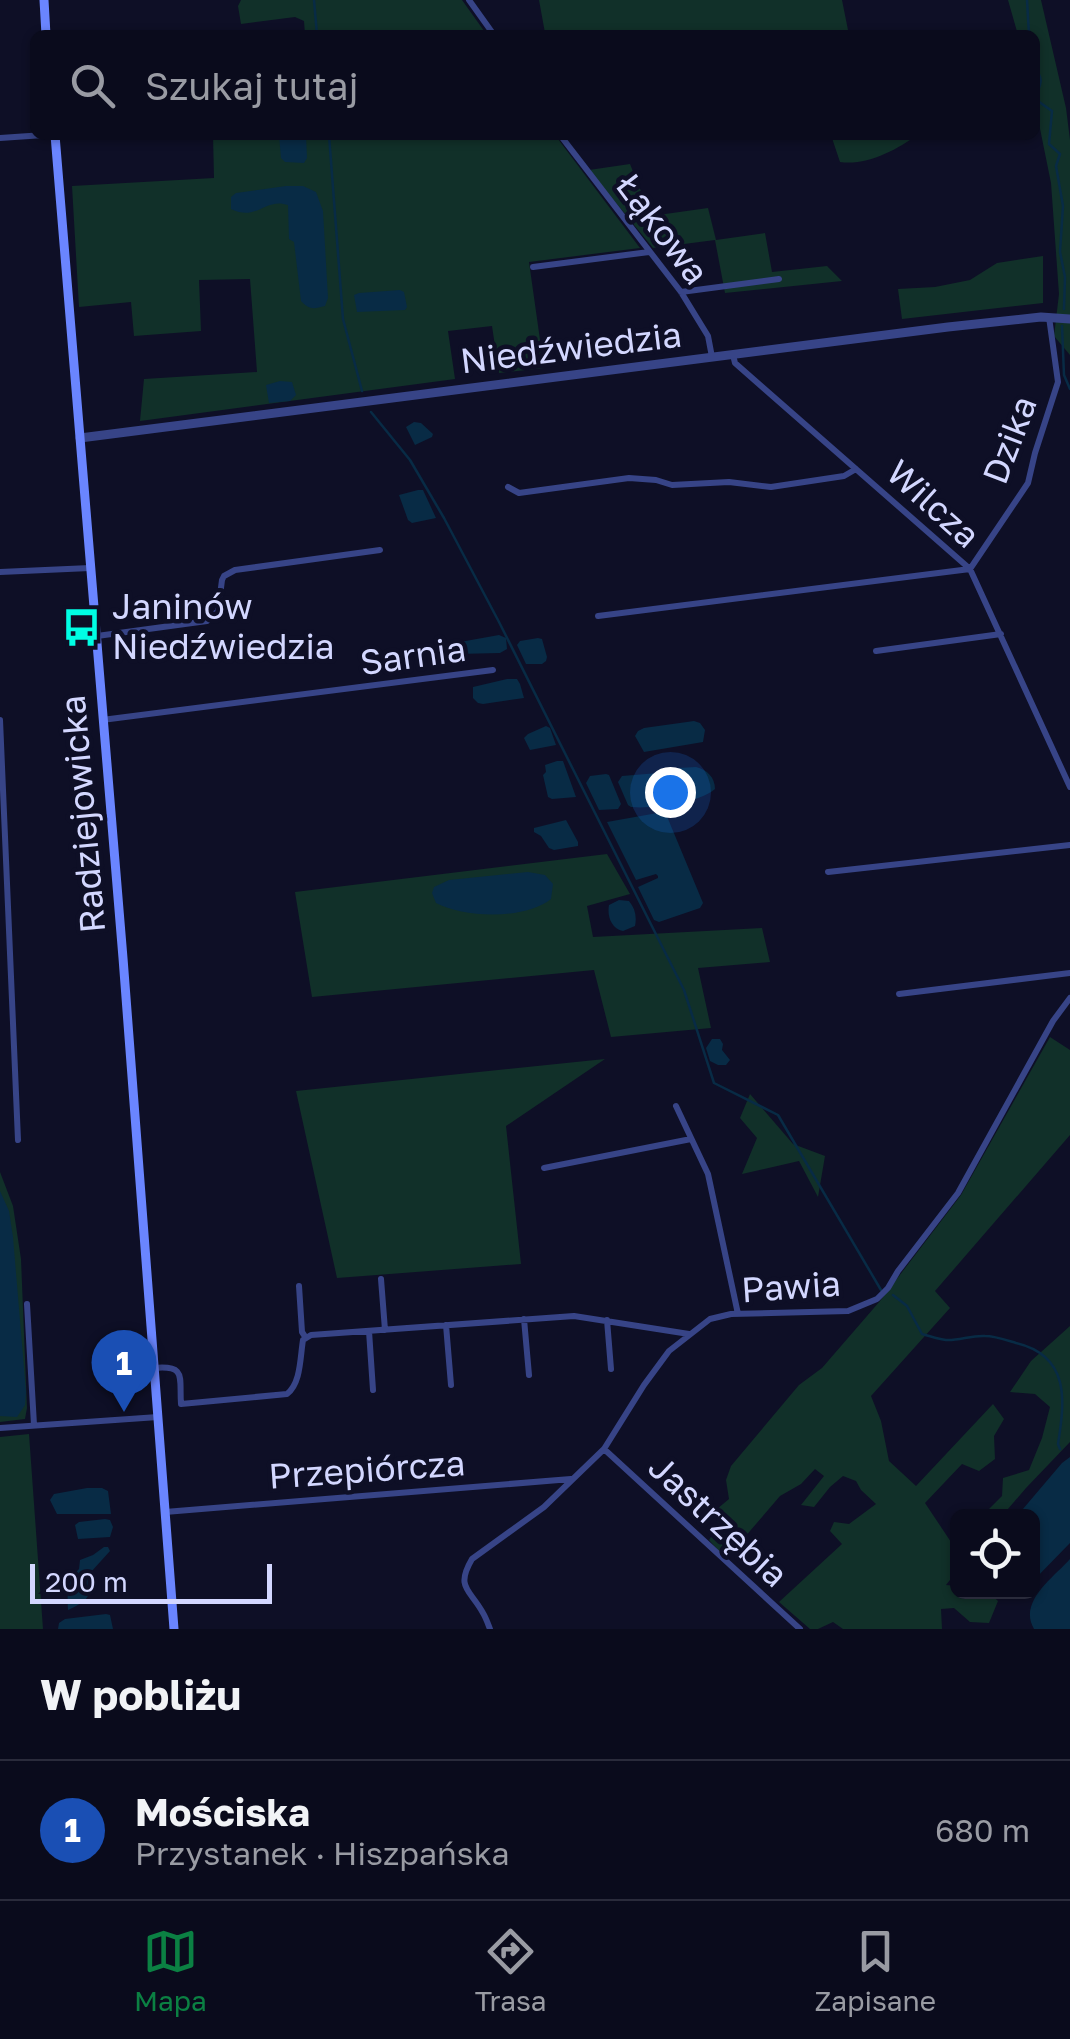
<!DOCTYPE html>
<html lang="pl">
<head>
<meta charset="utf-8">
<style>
  body { margin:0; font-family:"Golos Text",sans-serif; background:#131425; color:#f1f3f6 }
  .controls { position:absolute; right:30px; bottom:30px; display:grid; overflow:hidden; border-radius:15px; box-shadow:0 2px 8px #0004 }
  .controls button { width:90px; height:90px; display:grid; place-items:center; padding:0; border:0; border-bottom:2px solid #2a2b3b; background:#0a0b1c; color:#f1f3f6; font:50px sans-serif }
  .scale { position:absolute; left:30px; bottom:25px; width:242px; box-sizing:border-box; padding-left:10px; border:5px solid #d3d7ff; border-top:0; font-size:28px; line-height:35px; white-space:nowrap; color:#d3d7ff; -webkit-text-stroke:8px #0e0f26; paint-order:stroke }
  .you { position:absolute; left:670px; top:792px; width:35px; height:35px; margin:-25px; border:8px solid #fff; border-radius:50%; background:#1a73e8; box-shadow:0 0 0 15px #1a73e833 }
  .badge { display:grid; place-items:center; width:65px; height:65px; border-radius:50%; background:#0b8043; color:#fff; font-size:32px; font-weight:700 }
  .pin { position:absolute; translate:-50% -82px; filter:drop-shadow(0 2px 5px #0008) }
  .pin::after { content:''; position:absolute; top:52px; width:35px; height:30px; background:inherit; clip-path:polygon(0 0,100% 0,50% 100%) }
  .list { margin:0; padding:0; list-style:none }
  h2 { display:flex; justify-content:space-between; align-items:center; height:130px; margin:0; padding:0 40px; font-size:42px }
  h2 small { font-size:32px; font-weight:400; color:#999ba3 }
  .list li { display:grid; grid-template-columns:65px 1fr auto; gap:30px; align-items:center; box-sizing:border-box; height:140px; padding:0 40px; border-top:2px solid #2a2b3b }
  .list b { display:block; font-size:38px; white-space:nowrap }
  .list p { margin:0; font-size:32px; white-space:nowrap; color:#999ba3 }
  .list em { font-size:32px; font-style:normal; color:#999ba3 }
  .icon { flex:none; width:55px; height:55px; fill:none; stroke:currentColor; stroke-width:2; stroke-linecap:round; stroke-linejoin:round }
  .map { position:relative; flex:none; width:1070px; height:1629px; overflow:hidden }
  .search { position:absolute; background:#0a0b1c; box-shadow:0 2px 8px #0004; left:30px; right:30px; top:30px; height:110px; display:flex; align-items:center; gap:25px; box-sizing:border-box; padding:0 35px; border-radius:15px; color:#999ba3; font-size:38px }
  .sheet { height:270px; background:#0a0b1c }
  nav { display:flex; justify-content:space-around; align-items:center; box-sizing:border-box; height:140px; border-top:2px solid #2a2b3b; background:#0a0b1c; font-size:28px; color:#999ba3 }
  nav a { display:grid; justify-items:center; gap:5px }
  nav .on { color:#0b8043 }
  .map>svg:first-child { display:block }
  .green { fill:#113029 }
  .water { fill:#082b45 }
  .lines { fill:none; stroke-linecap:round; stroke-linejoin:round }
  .stream { stroke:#082b45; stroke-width:2.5 }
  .minor { stroke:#374487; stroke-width:6 }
  .tertiary { stroke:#374487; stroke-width:9 }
  .secondary { stroke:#6a85ff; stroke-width:9 }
  .labels { text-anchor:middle; stroke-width:9; stroke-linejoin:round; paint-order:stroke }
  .street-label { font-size:35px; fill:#d3d7ff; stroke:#0e0f26 }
  .poi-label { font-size:35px; fill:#d3d7ff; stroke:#0e0f26; text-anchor:start }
</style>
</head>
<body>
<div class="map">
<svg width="1070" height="1629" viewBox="0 0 1070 1629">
  <rect width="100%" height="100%" fill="#0e0f26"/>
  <path class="green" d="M 241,0 L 462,0 L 487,35 L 305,35 L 304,21 L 295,17 L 241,24 L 238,6 Z
    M 539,0 L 842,0 L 849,35 L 537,35 L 545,33 Z
    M 1008,0 L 1041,0 L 1066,108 L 1070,140 L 1070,355 L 1054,336 L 1059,294 L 1051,183 L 1035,104 L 1035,35 L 1018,35 Z
    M 213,135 L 555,135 L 640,248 L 529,262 L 544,368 L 499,373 L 492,326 L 448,331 L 455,379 L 140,421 L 144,379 L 257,372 L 250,279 L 199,280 L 201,331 L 134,336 L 131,302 L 79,307 L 72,186 L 214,178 Z
    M 831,135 L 917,135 C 897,150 866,166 840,162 Z
    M 630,164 L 651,216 L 708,208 L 716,240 L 765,233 L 772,272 L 827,266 L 842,281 L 725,293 L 715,240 L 653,248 L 589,170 Z
    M 1043,256 L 1043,303 L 902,319 L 898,289 L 935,287 L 970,280 L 997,263 Z
    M 607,854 L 630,894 L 587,906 L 593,937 L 762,928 L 770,962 L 698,968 L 711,1028 L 611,1037 L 594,970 L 312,997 L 295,892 Z
    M 1050,1037 L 1070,1050 L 1070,1135 L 935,1291 L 950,1308 L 871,1396 L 881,1421 L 889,1461 L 916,1486 L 993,1404 L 1004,1419 L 994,1436 L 995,1459 L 979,1471 L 962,1464 L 925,1503 L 953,1545 L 957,1542 L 957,1571 L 946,1585 L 957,1586 L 958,1592 L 988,1592 L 998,1601 L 989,1623 L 970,1622 L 954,1608 L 941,1609 L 942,1629 L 843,1629 L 833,1622 L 818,1629 L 810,1629 L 779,1602 L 842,1544 L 830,1531 L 834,1522 L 849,1524 L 876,1504 L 861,1490 L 856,1481 L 843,1476 L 830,1487 L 814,1507 L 801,1505 L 824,1476 L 815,1469 L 801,1484 L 780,1496 L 726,1559 L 709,1540 L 718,1526 L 717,1509 L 729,1499 L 726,1480 L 731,1466 L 799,1385 L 822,1368 L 880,1301 L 961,1195 Z
    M 605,1059 L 506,1126 L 521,1264 L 337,1278 L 296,1091 Z
    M 750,1094 L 793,1144 L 825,1156 L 818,1197 L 799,1161 L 742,1174 L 757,1138 L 740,1118 Z
    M 0,1172 L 13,1206 L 21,1259 L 27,1408 L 25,1419 L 0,1422 Z
    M 1070,1326 L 1070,1442 L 1026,1488 L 1002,1516 L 982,1516 L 1002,1496 L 1003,1478 L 1029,1470 L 1042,1438 L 1050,1407 L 1035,1394 L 1010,1392 L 1031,1361 Z
    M 29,1434 L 43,1629 L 0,1629 L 0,1437 Z"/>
  <path class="water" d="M 279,135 L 306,135 L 307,158 L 304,163 L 285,162 L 281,158 Z
    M 286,186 L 303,186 L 316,192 L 323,211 L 328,298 L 325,306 C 314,309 309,310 301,301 L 294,242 L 289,239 L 288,205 C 265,197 257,222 231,209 L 231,197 L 236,193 Z
    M 400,290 L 404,292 L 407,307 L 405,310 L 357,312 L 354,295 L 359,293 Z
    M 280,381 L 292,382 L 296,395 L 290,401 L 269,403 L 266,385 Z
    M 414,422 L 421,423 L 433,434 L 432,437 L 415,445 L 406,427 Z
    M 418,490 L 423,490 L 436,518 L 412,523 L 408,520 L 399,495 Z
    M 499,635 L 506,638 L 507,649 L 500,653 L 457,654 L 456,646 L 460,642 Z
    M 538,638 L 542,639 L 547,657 L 546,661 L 542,664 L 526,664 L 517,645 L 520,641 Z
    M 507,679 L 517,679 L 520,684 L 524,698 L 483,704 L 478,703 L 473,698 L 473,687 Z
    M 694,721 L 700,723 L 705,730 L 703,742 L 644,752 L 635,736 L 638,731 L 644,728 Z
    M 546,726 L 550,728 L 556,745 L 530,750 L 524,738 L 528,734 Z
    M 557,761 L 563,761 L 576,797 L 552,799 L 548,797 L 543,775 L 546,772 L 545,765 Z
    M 696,767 C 707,770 715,777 715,789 C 699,803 653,809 631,807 L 628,805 L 618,782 L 622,776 L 658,773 L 660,776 L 678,768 Z
    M 606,774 L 609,775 L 621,804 L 618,809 L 599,810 L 586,783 L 590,776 Z
    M 663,812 L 666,814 L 703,903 L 700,908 L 659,922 L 654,920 L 638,887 L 658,878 L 658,876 L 656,874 L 636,880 L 607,822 Z
    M 566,820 L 578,842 L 578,846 L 554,850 L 549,848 L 541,836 L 534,832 L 534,828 Z
    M 528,872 L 545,875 L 553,884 L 551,899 C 525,920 464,918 436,903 L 432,893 L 434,887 L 449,880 Z
    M 619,900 L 629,901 C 635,908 637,917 635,926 L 623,931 C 611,928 607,916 609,905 Z
    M 712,1039 L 720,1039 L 723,1044 L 722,1050 L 730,1060 L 726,1065 L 718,1065 L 710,1061 L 706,1048 Z
    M 0,1191 L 9,1211 L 13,1237 L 26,1392 L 25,1405 L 17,1417 L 0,1416 Z
    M 1070,1457 L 1070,1543 L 1033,1581 L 1032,1516 L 1017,1516 L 1062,1463 Z
    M 87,1488 L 102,1488 L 108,1491 L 111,1514 L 57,1514 L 50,1500 L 54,1494 Z
    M 105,1519 L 110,1520 L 113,1527 L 110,1537 L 78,1539 L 75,1525 L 79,1522 Z
    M 104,1547 L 108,1547 L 110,1551 L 91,1572 C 91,1596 90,1600 68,1610 C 67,1595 67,1580 79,1569 L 80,1560 L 93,1555 Z
    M 1070,1559 L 1070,1629 L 1034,1629 C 1018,1602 1053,1578 1070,1559 Z
    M 106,1614 L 110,1615 L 113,1629 L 58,1629 L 59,1623 L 65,1619 Z"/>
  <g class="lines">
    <path class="stream" d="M 314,0 L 317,35
      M 1027,0 L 1029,35
      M 1035,70 C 1046,79 1038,88 1035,99 L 1052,111 L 1049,144 L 1060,154 L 1056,166 L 1063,206 L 1060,252 L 1065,277 L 1064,309
      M 329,135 L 343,319 L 362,391
      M 1062,326 L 1064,375 L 1070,389
      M 371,412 L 410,460 L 444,518 L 499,622 L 684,990 L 714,1083 L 778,1115 L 881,1290
      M 893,1295 L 907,1306 L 922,1334 C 930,1336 938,1339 946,1340 C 958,1341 972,1335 985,1336 C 995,1336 1006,1340 1016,1343 C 1070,1356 1065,1400 1058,1444 L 1060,1449"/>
    <path class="minor" d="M 469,0 L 494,35
      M 560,135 L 681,292 L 708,336 L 712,357
      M 0,138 L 44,135
      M 533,267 L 649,252
      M 681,292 L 779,279
      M 733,355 L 735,363 L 970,569 L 1070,787
      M 508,487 L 519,493 L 629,478 L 656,480 L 672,485 L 729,482 L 771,487 L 844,476 L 856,469
      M 0,572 L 90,568
      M 598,616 L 970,569 L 1028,483 L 1035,453 L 1058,382 L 1049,317
      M 97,636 L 207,621 L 218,611 L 222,580 L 224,576 L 235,570 L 380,550
      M 876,651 L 1001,634
      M 0,720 L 18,1140
      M 102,720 L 493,670
      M 828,872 L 1070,845
      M 899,994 L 1070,973
      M 676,1106 L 708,1174 L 738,1314
      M 544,1168 L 691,1139
      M 381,1279 L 385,1330
      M 299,1286 L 302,1332 L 306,1338
      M 27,1304 L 34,1425
      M 524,1319 L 529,1375
      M 607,1320 L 611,1369
      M 446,1325 L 451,1385
      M 369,1331 L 373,1390
      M 154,1368 C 187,1365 179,1377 181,1404 L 287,1394 C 301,1383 300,1358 303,1340 L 311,1335 L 574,1316 L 689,1334
      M 0,1428 L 158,1417
      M 604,1449 L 800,1629
      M 165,1512 L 571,1479
      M 490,1629 C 488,1624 486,1618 483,1613 C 470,1589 455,1588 472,1559 L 544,1507 L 604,1449 L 644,1385 L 669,1351 L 710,1319 L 731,1314 L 848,1311 L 877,1299 L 888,1288 L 898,1271 L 958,1193 L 1053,1021 L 1070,998"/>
    <path class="tertiary" d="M 80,438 L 948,327 L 1041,317 L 1070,319"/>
    <path class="secondary" d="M 44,0 L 46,35
      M 55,135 L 123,958 L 174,1629"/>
  </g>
  <defs>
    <symbol id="bus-bare" viewBox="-9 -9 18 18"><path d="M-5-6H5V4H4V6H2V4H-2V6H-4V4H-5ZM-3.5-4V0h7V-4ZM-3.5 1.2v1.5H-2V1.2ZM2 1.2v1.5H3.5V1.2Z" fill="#00fee4" stroke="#0e0f26" stroke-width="2.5" paint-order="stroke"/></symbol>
  </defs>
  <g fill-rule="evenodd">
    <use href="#bus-bare" x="54" y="600" width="55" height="55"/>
  </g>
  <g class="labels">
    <g class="street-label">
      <text transform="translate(662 229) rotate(53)" y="12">Łąkowa</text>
      <text transform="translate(571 348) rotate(-7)" y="12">Niedźwiedzia</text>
      <text transform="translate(1010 440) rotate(-69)" y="12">Dzika</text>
      <text transform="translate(933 504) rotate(42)" y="12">Wilcza</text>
      <text transform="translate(413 656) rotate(-8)" y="12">Sarnia</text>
      <text transform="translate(83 814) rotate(-95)" y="12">Radziejowicka</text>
      <text transform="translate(791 1287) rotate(-4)" y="12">Pawia</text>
      <text transform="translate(367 1470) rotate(-4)" y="12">Przepiórcza</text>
      <text transform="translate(718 1521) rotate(43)" y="12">Jastrzębia</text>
    </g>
    <g class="poi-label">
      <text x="112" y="619">Janinów<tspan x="112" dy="40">Niedźwiedzia</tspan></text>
    </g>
  </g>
</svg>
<div class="controls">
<button><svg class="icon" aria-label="locate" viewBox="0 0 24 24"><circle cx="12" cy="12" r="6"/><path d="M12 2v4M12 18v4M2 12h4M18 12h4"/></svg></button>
</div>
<div class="scale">200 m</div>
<div class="you"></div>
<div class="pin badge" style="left:124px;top:1412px;background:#1a4fb4">1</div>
<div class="search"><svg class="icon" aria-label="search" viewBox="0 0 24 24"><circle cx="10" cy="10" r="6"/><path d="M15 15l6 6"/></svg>Szukaj tutaj</div>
</div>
<section class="sheet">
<h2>W pobliżu<small></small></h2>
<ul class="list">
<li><span class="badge" style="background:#1a4fb4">1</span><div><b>Mościska</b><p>Przystanek · Hiszpańska</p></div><em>680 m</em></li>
</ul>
</section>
<nav>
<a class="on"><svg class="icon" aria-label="map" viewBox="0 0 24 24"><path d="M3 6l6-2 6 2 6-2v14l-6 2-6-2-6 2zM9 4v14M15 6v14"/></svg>Mapa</a>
<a><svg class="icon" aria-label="directions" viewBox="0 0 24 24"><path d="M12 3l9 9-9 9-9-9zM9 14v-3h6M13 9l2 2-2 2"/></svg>Trasa</a>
<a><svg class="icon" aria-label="saved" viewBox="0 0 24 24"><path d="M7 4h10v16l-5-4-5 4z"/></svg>Zapisane</a>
</nav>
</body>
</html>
